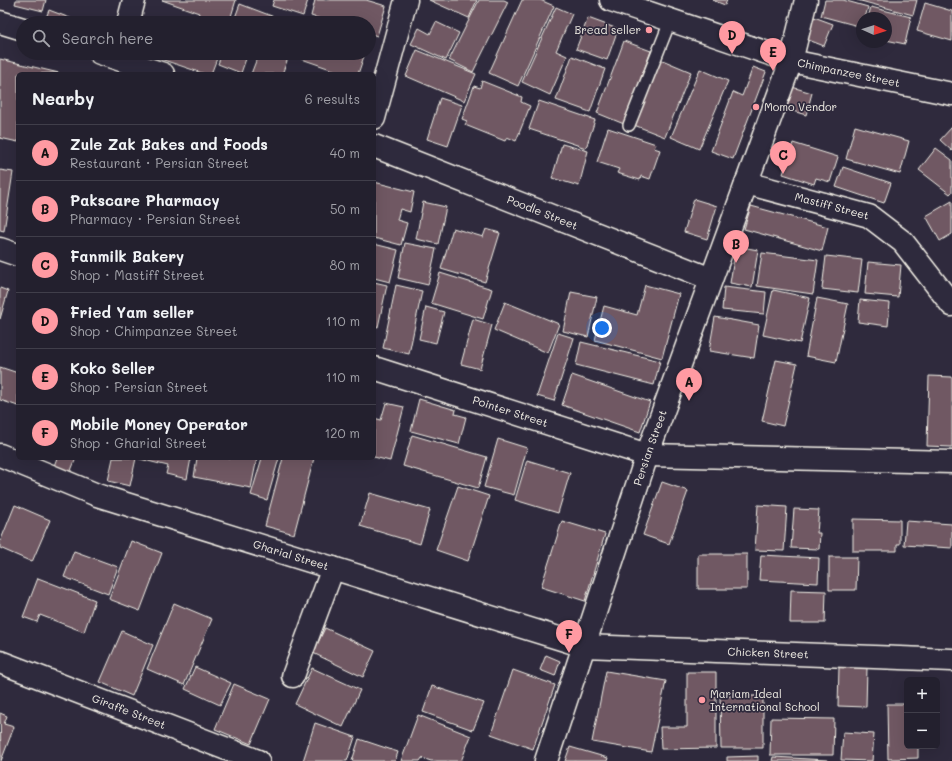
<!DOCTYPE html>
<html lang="en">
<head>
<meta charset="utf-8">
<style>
  body { margin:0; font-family:Mali,sans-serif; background:#2f2d3a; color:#f1f3f6 }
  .controls { position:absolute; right:12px; bottom:12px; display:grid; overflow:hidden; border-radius:6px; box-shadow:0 4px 16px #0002 }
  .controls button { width:36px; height:36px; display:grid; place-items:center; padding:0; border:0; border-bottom:1px solid #403e4a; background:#23202e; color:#f1f3f6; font:20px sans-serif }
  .compass { position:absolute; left:856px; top:12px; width:36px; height:36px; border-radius:50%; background:#23202e; box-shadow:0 4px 16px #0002; rotate:93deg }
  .you { position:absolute; left:602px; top:328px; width:14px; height:14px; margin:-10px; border:3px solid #fff; border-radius:50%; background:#1a73e8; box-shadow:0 0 0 6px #1a73e833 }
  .badge { display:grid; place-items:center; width:26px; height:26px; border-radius:50%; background:#ff9aa2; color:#111; font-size:13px; font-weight:700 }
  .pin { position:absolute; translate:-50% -33px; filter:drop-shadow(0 1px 2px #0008) }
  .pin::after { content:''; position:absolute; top:21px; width:14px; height:12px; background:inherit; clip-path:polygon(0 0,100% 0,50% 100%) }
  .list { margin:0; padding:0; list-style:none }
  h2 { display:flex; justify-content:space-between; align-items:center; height:52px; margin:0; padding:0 16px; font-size:17px }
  h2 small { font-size:13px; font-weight:400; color:#a3a3aa }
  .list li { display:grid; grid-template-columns:26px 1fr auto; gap:12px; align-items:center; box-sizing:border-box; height:56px; padding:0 16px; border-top:1px solid #403e4a }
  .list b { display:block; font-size:15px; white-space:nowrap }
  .list p { margin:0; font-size:13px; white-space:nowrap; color:#a3a3aa }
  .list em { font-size:13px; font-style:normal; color:#a3a3aa }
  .icon { flex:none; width:22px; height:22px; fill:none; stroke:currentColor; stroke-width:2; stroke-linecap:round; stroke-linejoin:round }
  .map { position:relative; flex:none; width:952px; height:761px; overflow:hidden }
  .search { position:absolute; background:#23202e; box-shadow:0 4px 16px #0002; left:16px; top:16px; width:360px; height:44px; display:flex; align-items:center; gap:10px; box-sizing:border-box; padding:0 14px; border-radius:22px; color:#a3a3aa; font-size:15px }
  .panel { position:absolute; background:#23202e; box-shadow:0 4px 16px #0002; left:16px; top:72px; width:360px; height:388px; border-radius:6px }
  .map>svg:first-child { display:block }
  .building { fill:#705964; stroke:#f4f1e8 }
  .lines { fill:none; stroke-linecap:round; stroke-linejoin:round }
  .lane-casing { stroke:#f4f1e8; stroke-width:14 }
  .street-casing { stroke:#f4f1e8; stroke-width:25 }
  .lane { stroke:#2f2a3d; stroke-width:11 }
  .street { stroke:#2f2a3d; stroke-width:22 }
  .poi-dot { fill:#ff9aa2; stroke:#2f2a3d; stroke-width:1.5 }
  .labels { text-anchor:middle; stroke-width:3.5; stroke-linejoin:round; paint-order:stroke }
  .poi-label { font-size:11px; fill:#f4f1e8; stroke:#2f2a3d; text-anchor:start }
  .street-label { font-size:11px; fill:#f4f1e8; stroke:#2f2a3d }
</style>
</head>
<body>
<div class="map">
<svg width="952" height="761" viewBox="0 0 952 761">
  <rect width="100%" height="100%" fill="#2f2a3d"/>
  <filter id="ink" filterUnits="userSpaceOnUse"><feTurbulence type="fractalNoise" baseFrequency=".025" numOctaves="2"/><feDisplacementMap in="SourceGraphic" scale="8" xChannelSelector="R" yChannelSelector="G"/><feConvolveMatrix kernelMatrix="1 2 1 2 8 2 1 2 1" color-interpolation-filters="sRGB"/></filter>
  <g filter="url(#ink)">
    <path class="building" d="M 16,0 L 46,0 L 43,11 L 15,4 Z
      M 162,0 L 236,0 L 229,23 L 196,23 L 199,13 Z
      M 274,0 L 308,0 L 303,16 L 272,6 Z
      M 315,0 L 366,0 L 386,6 L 377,36 L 369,33 L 369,23 L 335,23 L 311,16 Z
      M 429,0 L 477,0 L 469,18 Z
      M 479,0 L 504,0 L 508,2 L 473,72 L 449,60 Z
      M 522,0 L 540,0 L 554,6 L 518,86 L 489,73 Z
      M 712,0 L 727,0 L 725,5 Z
      M 825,0 L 843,0 L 868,7 L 865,18 L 862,18 L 862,27 L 821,16 Z
      M 857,0 L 917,0 L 913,15 Z
      M 925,3 L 952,11 L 952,41 L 917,31 Z
      M 240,4 L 290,23 L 233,23 Z
      M 556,7 L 572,14 L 556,51 L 567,56 L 550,95 L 522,82 Z
      M 871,7 L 911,17 L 905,44 L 886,40 L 886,18 L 868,18 Z
      M 49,10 L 75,20 L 73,23 L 44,23 Z
      M 814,17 L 833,24 L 824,46 L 806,39 Z
      M 588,18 L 618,29 L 607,60 L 576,49 Z
      M 145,20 L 156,23 L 144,23 Z
      M 436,22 L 459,33 L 446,60 L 411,44 L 419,28 L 430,34 Z
      M 624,41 L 651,51 L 624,124 L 597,113 Z
      M 417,50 L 476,74 L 464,101 L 406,76 Z
      M 143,53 L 219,53 L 211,74 L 205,74 Z
      M 222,53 L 248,53 L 241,73 L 218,64 Z
      M 259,53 L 290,53 L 282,74 L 251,74 Z
      M 297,53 L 365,53 L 358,74 L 345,74 L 296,57 Z
      M 572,56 L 605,69 L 590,112 L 556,100 Z
      M 0,59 L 59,73 L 18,74 L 18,142 L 0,138 Z
      M 660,59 L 691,72 L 665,137 L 634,125 Z
      M 753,67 L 766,72 L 733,159 L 711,151 L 733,92 L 742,96 Z
      M 700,69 L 728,81 L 699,149 L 671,137 Z
      M 482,81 L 522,97 L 521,102 L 530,106 L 516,141 L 507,137 L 505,141 L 465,125 L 467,121 L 462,119 L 474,86 L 480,88 Z
      M 792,87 L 812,93 L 806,115 L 786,109 Z
      M 440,98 L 462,105 L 448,146 L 427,139 Z
      M 539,101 L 595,120 L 586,148 L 529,129 Z
      M 855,126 L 909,141 L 900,174 L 846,159 Z
      M 952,127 L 952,151 L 940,140 Z
      M 608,128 L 656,144 L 654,148 L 660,150 L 650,179 L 641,176 L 640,180 L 617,173 L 619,169 L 597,162 Z
      M 793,143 L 838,157 L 830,182 L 816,178 L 814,184 L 783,174 Z
      M 562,144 L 588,151 L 579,186 L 552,178 Z
      M 936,148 L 952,160 L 952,192 L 950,194 L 919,170 Z
      M 843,167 L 891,183 L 884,203 L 836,187 Z
      M 0,170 L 13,172 L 4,231 L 0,230 Z
      M 374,182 L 414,192 L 410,212 L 400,209 L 397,220 L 407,223 L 401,245 L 374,238 Z
      M 694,199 L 717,206 L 707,239 L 684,232 Z
      M 952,201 L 952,234 L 940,241 L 926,216 Z
      M 423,202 L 446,207 L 438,244 L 416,239 Z
      M 751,206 L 828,227 L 822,251 L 744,229 Z
      M 453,228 L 483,237 L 486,229 L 500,233 L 485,282 L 441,269 Z
      M 405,243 L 436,249 L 428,285 L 398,278 Z
      M 374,244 L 398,250 L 390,282 L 374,278 Z
      M 736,246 L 758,250 L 752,287 L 730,283 Z
      M 762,253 L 818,260 L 813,294 L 757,286 Z
      M 826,256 L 862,260 L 858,293 L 822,289 Z
      M 868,262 L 901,265 L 898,297 L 865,294 Z
      M 440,273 L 492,289 L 483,319 L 431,303 Z
      M 374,282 L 387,285 L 378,327 L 374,326 Z
      M 396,285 L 422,291 L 409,354 L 383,348 Z
      M 645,285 L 679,294 L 662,358 L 595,340 L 604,306 L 637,315 Z
      M 724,287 L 766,292 L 764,314 L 722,310 Z
      M 0,288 L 8,291 L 0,319 Z
      M 773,290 L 810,298 L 800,343 L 763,335 Z
      M 571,292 L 597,297 L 588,337 L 563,331 Z
      M 817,298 L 848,304 L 836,362 L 806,356 Z
      M 860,300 L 890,303 L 888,326 L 858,322 Z
      M 505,302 L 559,324 L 548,353 L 494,330 Z
      M 426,307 L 444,312 L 436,343 L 419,339 Z
      M 715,317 L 759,325 L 754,358 L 709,351 Z
      M 473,319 L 492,325 L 480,369 L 461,364 Z
      M 558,333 L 574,338 L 554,401 L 537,396 Z
      M 581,342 L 660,361 L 654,385 L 576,365 Z
      M 776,360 L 797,364 L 783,426 L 762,421 Z
      M 0,367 L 18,373 L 18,406 L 0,400 Z
      M 572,375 L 650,402 L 640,432 L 562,405 Z
      M 929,376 L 952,377 L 952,447 L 927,446 Z
      M 419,399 L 456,410 L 455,414 L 466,417 L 459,444 L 411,431 Z
      M 386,403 L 404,407 L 390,461 L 374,457 L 374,418 L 381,420 Z
      M 412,435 L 487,457 L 478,488 L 403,466 Z
      M 498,439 L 527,448 L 514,495 L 484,487 Z
      M 57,458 L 76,458 L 68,478 L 52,471 Z
      M 113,458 L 191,458 L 187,479 L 166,474 L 168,466 L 136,458 L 130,486 L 108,481 Z
      M 197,458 L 257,458 L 251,488 L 194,477 Z
      M 262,458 L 279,458 L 267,500 L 251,495 Z
      M 283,458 L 314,458 L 294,534 L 265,526 Z
      M 527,460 L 570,473 L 558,513 L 515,500 Z
      M 662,482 L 688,491 L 669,544 L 643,535 Z
      M 458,486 L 489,496 L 468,561 L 436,550 Z
      M 370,493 L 430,510 L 420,544 L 360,526 Z
      M 15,505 L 50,520 L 32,562 L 0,548 L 0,542 Z
      M 758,505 L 787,507 L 784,551 L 755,550 Z
      M 794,509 L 819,510 L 817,533 L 820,533 L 819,549 L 791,548 Z
      M 853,519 L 900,520 L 900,544 L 897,544 L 897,551 L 853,551 Z
      M 562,521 L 605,534 L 585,601 L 541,587 Z
      M 906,521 L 952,524 L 952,548 L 904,545 Z
      M 131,541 L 162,553 L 140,611 L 109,599 Z
      M 74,551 L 118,567 L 108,594 L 64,577 Z
      M 698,554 L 747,554 L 747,589 L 698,589 Z
      M 761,555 L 819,558 L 818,583 L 759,580 Z
      M 829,557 L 857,557 L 856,590 L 829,590 Z
      M 38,578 L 95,600 L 84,632 L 40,615 L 37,622 L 23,617 Z
      M 791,590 L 826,591 L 825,623 L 790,623 Z
      M 174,603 L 212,619 L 184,685 L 147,669 Z
      M 325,628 L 375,651 L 363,677 L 313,653 Z
      M 122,631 L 153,645 L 132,696 L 100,682 Z
      M 546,655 L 560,661 L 555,676 L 540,670 Z
      M 195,667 L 231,683 L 220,705 L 185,689 Z
      M 839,667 L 867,667 L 866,707 L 838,706 Z
      M 312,668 L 360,690 L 343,727 L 295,704 Z
      M 513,670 L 555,685 L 533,749 L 491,734 Z
      M 606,671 L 666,681 L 651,752 L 592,742 Z
      M 687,672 L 716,672 L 716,748 L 661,749 L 660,727 L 687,727 Z
      M 234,684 L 270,699 L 251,744 L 215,729 Z
      M 432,686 L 484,703 L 473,730 L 423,712 Z
      M 720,696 L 763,696 L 763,748 L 721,748 Z
      M 887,704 L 907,704 L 907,746 L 918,746 L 918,758 L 888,759 Z
      M 0,713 L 7,716 L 4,724 L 14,727 L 1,761 Z
      M 418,715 L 471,736 L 461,761 L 431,761 L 422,758 L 420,761 L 401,761 Z
      M 771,718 L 834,719 L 833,755 L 770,755 Z
      M 315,723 L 355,737 L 347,761 L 303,761 Z
      M 843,732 L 874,734 L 872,761 L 841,760 Z
      M 359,739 L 398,752 L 395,761 L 352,761 Z
      M 570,747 L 608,758 L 607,761 L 565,761 Z
      M 758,756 L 758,761 L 727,761 L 727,757 Z
      M 773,757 L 827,760 L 827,761 L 772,761 Z"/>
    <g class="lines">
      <defs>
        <path id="lane" d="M 629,125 L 671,19"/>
        <g id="street">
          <path id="s1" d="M 611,0 L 791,61 L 952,94"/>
          <path d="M 0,22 L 23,29"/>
          <path d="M 128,23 L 134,0"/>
          <path d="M 100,53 L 163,74"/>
          <path d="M 374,118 L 406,0"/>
          <path id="s2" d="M 374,146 L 711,279"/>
          <path id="s3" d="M 746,183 L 869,216 L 903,242 L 952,305"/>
          <path d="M 0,249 L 18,255"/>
          <path id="s4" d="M 374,368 L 647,455 L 952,462"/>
          <path id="s5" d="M 0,455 L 97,495 L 584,646 L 952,660"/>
          <path id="s6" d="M 0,662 L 258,761"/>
          <path d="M 293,676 L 333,568"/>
          <path id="s7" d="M 546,761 L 647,455 L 791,61 L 806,0"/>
        </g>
      </defs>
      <use href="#lane" class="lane-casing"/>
      <use href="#street" class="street-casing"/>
      <use href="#lane" class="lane"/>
      <use href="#street" class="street"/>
    </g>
  </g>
  <g class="poi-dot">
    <circle cx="649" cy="30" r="4"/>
    <circle cx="756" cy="107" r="4"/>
    <circle cx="702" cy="700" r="4"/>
  </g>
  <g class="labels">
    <g class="poi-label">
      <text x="641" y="34" text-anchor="end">Bread seller</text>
      <text x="764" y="111">Momo Vendor</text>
      <text x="710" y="698">Mariam Ideal<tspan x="710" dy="13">International School</tspan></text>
    </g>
    <g class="street-label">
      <text dy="4" stroke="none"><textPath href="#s1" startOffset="249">Chimpanzee Street</textPath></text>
      <text dy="4" stroke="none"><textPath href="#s3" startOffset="89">Mastiff Street</textPath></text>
      <text dy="4" stroke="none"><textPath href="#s2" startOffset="181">Poodle Street</textPath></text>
      <text dy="4" stroke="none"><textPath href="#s4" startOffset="143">Pointer Street</textPath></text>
      <text dy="4" stroke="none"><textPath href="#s7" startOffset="330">Persian Street</textPath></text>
      <text dy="4" stroke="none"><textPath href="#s5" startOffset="308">Gharial Street</textPath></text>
      <text dy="4" stroke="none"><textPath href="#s5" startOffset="799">Chicken Street</textPath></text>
      <text dy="4" stroke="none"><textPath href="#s6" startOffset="138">Giraffe Street</textPath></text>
    </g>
  </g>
</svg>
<div class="controls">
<button>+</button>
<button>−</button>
</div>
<svg class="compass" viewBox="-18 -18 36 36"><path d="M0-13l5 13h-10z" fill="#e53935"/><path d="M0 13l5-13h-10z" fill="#a3a3aa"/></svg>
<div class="you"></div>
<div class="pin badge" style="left:689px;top:401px">A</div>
<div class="pin badge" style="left:736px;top:263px">B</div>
<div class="pin badge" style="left:783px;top:174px">C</div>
<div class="pin badge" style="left:732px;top:54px">D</div>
<div class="pin badge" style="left:773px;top:71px">E</div>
<div class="pin badge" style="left:569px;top:653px">F</div>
<div class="search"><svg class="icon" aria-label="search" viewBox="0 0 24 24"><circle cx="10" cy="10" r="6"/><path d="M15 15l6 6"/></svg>Search here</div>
<section class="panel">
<h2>Nearby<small>6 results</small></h2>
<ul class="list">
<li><span class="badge">A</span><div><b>Zule Zak Bakes and Foods</b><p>Restaurant · Persian Street</p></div><em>40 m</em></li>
<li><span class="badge">B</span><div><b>Pakscare Pharmacy</b><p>Pharmacy · Persian Street</p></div><em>50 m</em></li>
<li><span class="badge">C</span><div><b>Fanmilk Bakery</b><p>Shop · Mastiff Street</p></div><em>80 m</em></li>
<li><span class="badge">D</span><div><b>Fried Yam seller</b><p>Shop · Chimpanzee Street</p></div><em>110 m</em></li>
<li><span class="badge">E</span><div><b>Koko Seller</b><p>Shop · Persian Street</p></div><em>110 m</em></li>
<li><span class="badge">F</span><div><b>Mobile Money Operator</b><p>Shop · Gharial Street</p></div><em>120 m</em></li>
</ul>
</section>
</div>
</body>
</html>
